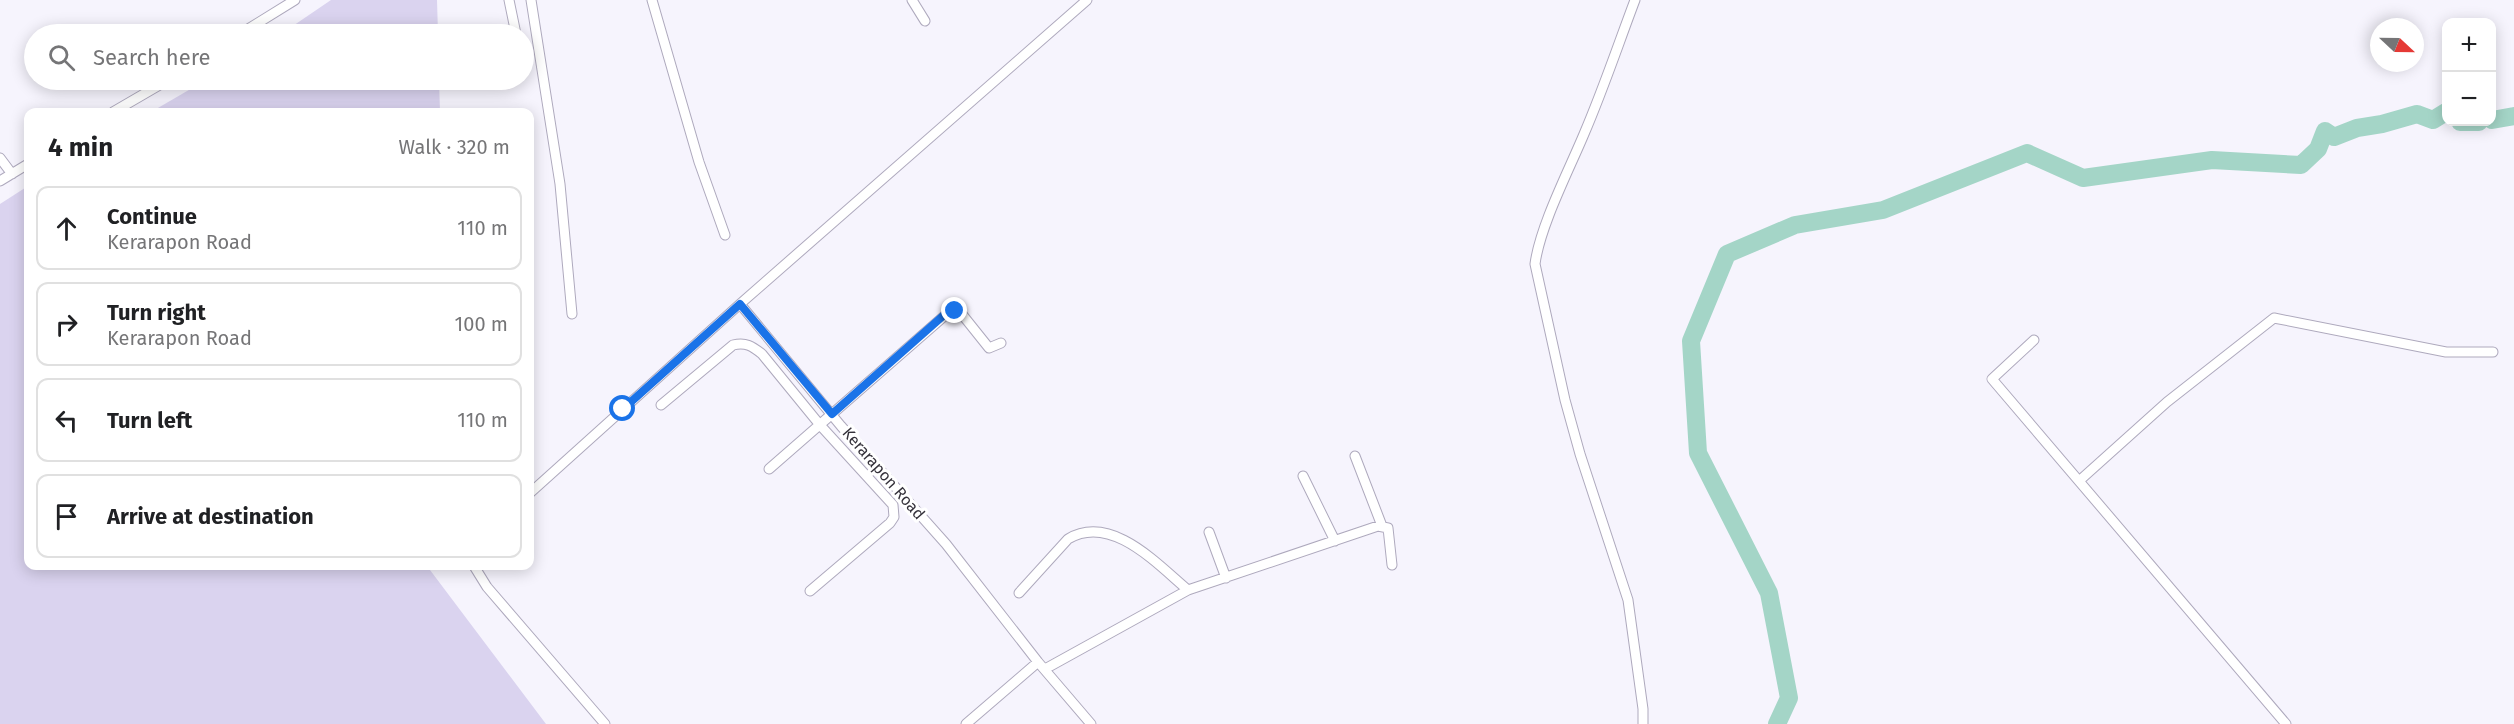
<!DOCTYPE html>
<html lang="en">
<head>
<meta charset="utf-8">
<style>
  body { margin:0; font-family:"Fira Sans",sans-serif; background:#f6f6f6; color:#202124 }
  .controls { position:absolute; right:18px; top:18px; display:grid; overflow:hidden; border-radius:12px; box-shadow:0 3px 15px #0003 }
  .controls button { width:54px; height:54px; display:grid; place-items:center; padding:0; border:0; border-bottom:2px solid #e0e0e0; background:#fff; color:#202124; font:30px sans-serif }
  .compass { position:absolute; left:2370px; top:18px; width:54px; height:54px; border-radius:50%; background:#fff; box-shadow:0 3px 15px #0003; rotate:112deg }
  .stop { position:absolute; width:18px; height:18px; margin:-14px; border:4px solid #1a73e8; border-radius:50%; background:#fff }
  .stop.end { background:#1a73e8; border-color:#fff; box-shadow:0 2px 6px #0008 }
  .list { margin:0; padding:0; list-style:none }
  h2 { display:flex; justify-content:space-between; align-items:center; height:78px; margin:0; padding:0 24px; font-size:26px }
  h2 small { font-size:20px; font-weight:400; color:#757577 }
  .list li { display:grid; grid-template-columns:39px 1fr auto; gap:18px; align-items:center; box-sizing:border-box; height:84px; margin:0 12px 12px; padding:0 12px; border:2px solid #e0e0e0; border-radius:12px }
  .list b { display:block; font-size:22px; white-space:nowrap }
  .list p { margin:0; font-size:20px; white-space:nowrap; color:#757577 }
  .list em { font-size:20px; font-style:normal; color:#757577 }
  .icon { flex:none; width:33px; height:33px; fill:none; stroke:currentColor; stroke-width:2; stroke-linecap:round; stroke-linejoin:round }
  .map { position:relative; flex:none; width:2514px; height:724px; overflow:hidden }
  .search { position:absolute; background:#fff; box-shadow:0 3px 15px #0003; left:24px; top:24px; width:510px; height:66px; display:flex; align-items:center; gap:15px; box-sizing:border-box; padding:0 21px; border-radius:33px; color:#757577; font-size:22px }
  .panel { position:absolute; background:#fff; box-shadow:0 3px 15px #0003; left:24px; top:108px; width:510px; height:462px; border-radius:12px }
  .map>svg:first-child { display:block }
  .green { fill:#dad3ef }
  .lines { fill:none; stroke-linecap:round; stroke-linejoin:round }
  .river { stroke:#a4d5c7; stroke-width:18 }
  .street-casing { stroke:#aea9bd; stroke-width:11 }
  .street { stroke:#fff; stroke-width:9 }
  .route { stroke:#1a73e8; stroke-width:8 }
  .labels { text-anchor:middle; stroke-width:6; stroke-linejoin:round; paint-order:stroke }
  .street-label { font-size:16px; fill:#35323b; stroke:#fff }
</style>
</head>
<body>
<div class="map">
<svg width="2514" height="724" viewBox="0 0 2514 724">
  <rect width="100%" height="100%" fill="#f6f4fd"/>
  <path class="green" d="M 331,0 L 437,0 L 438,34 L 281,34 Z
    M 206,80 L 439,80 L 440,112 L 151,112 Z
    M 28,186 L 28,566 L 427,566 L 546,724 L 0,724 L 0,204 Z"/>
  <g class="lines">
    <path class="river" d="M 2492,120 L 2514,116
      M 2460,122 L 2479,122
      M 1777,724 L 1789,698 L 1769,593 L 1698,453 L 1691,341 L 1727,254 L 1795,225 L 1883,210 L 2027,153 L 2083,178 L 2212,160 L 2301,165 L 2318,149 L 2325,131 L 2334,137 L 2357,128 L 2382,124 L 2417,114 L 2433,120 L 2446,112"/>
    <defs>
      <path id="street" d="M 509,0 L 516,34
        M 531,0 L 560,184 L 572,314
        M 652,0 L 699,162 L 725,235
        M 912,0 L 925,21
        M 1635,0 C 1618,45 1603,90 1584,134 C 1569,170 1540,226 1535,264 L 1565,400 L 1580,454 L 1628,600 L 1643,709 L 1643,724
        M 240,34 L 295,0
        M 113,112 L 168,80
        M 0,158 L 12,174
        M 0,181 L 28,164
        M 740,304 L 841,426 L 946,544 L 1038,662 L 1091,724
        M 2034,340 L 1992,379 L 2286,724
        M 661,405 L 733,345 C 746,342 752,346 762,354 L 820,425 L 893,505 L 894,517 L 890,523 L 810,591
        M 1355,456 L 1382,526
        M 769,469 L 950,311 L 961,313 L 989,348 L 1001,343
        M 1303,476 L 1335,541
        M 2079,481 L 2167,402 L 2274,318 L 2446,352 L 2493,352
        M 530,493 L 740,304 L 1087,0
        M 1209,532 L 1226,578
        M 474,566 L 487,587 L 605,724
        M 1019,593 L 1068,539 C 1111,513 1157,564 1188,590
        M 1045,669 L 1188,590 L 1378,526 L 1388,528 L 1392,565
        M 966,724 L 1038,662"/>
    </defs>
    <use href="#street" class="street-casing"/>
    <use href="#street" class="street"/>
  </g>
  <g class="lines">
    <path class="route" d="M 623,409 L 740,304 L 832,414 L 944,315 L 955,311"/>
  </g>
  <g class="labels">
    <g class="street-label">
      <text transform="translate(884 473) rotate(49)" y="6">Kerarapon Road</text>
    </g>
  </g>
</svg>
<div class="controls">
<button>+</button>
<button>−</button>
</div>
<svg class="compass" viewBox="-18 -18 36 36"><path d="M0-13l5 13h-10z" fill="#e53935"/><path d="M0 13l5-13h-10z" fill="#757577"/></svg>
<div class="stop" style="left:623px;top:409px"></div>
<div class="stop end" style="left:955px;top:311px"></div>
<div class="search"><svg class="icon" aria-label="search" viewBox="0 0 24 24"><circle cx="10" cy="10" r="6"/><path d="M15 15l6 6"/></svg>Search here</div>
<section class="panel">
<h2>4 min<small>Walk · 320 m</small></h2>
<ul class="list">
<li><svg class="icon" aria-label="ahead" viewBox="0 0 24 24"><path d="M12 20V5M6 11l6-6 6 6"/></svg><div><b>Continue</b><p>Kerarapon Road</p></div><em>110 m</em></li>
<li><svg class="icon" aria-label="right" viewBox="0 0 24 24"><path d="M7 20v-9h11M14 6l5 5-5 5"/></svg><div><b>Turn right</b><p>Kerarapon Road</p></div><em>100 m</em></li>
<li><svg class="icon" aria-label="left" viewBox="0 0 24 24"><path d="M17 20v-9H6M10 6l-5 5 5 5"/></svg><div><b>Turn left</b></div><em>110 m</em></li>
<li><svg class="icon" aria-label="arrive" viewBox="0 0 24 24"><path d="M6 21V4h12l-3 4 3 4H6"/></svg><div><b>Arrive at destination</b></div></li>
</ul>
</section>
</div>
</body>
</html>
